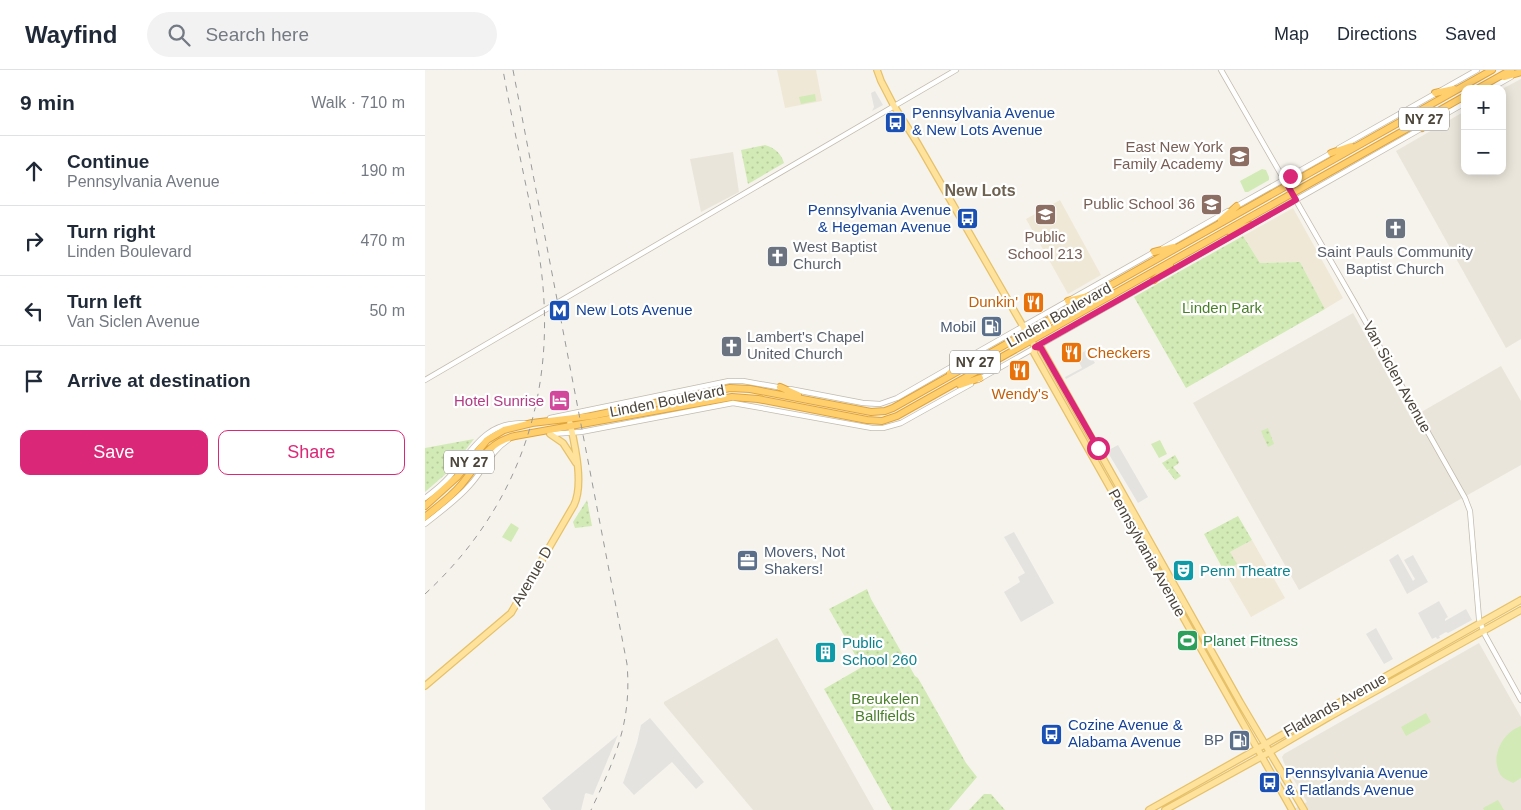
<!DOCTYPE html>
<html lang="en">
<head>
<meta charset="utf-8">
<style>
  body { margin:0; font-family:Helvetica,sans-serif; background:#f2f2f3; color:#1f2937 }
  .controls { position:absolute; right:15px; top:15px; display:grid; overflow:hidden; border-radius:10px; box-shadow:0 2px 12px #0003 }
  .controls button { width:45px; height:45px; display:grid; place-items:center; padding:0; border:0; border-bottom:1px solid #e0e1e3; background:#fff; color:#1f2937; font:25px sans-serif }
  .stop { position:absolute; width:15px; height:15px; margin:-11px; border:4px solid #db2777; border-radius:50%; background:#fff }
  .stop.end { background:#db2777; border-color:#fff; box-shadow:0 1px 5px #0008 }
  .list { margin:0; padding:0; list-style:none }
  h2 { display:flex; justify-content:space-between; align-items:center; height:65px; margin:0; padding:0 20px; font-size:21px }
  h2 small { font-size:16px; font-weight:400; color:#747a83 }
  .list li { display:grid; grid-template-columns:32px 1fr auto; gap:15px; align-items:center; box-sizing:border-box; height:70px; padding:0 20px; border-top:1px solid #e0e1e3 }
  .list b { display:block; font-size:19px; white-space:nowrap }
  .list p { margin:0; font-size:16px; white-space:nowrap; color:#747a83 }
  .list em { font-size:16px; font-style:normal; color:#747a83 }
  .actions { display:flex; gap:10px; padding:15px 20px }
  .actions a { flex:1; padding:11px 0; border:1px solid #db2777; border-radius:10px; text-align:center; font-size:18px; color:#db2777 }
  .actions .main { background:#db2777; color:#fff }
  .icon { flex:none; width:28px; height:28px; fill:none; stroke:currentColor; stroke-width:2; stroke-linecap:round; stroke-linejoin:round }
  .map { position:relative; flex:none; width:1096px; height:740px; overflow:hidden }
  header { display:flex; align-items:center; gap:30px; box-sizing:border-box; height:70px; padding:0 25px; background:#fff; border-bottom:1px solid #e0e1e3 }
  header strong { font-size:24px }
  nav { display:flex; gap:28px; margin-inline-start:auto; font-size:18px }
  .search { width:350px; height:45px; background:#f2f2f3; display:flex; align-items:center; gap:12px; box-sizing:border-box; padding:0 18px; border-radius:28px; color:#747a83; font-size:19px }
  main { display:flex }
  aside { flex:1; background:#fff }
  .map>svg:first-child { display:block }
  .residential { fill:#eae5da }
  .education { fill:#efe8d6 }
  .grass { fill:#d2eab5 }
  .park { fill:url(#park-dots) }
  .parking { fill:#e5e3e0 }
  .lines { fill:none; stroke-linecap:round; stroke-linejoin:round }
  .minor-casing { stroke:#c2bbae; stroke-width:6 }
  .major-casing { stroke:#e6c16a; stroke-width:8 }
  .highway-casing { stroke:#e0a43c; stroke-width:8 }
  .minor { stroke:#fff; stroke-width:4.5 }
  .major { stroke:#ffe39c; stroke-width:5.5 }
  .highway { stroke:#ffcf6e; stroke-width:6 }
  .rail { stroke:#9a9a9a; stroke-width:1; stroke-dasharray:6 6; stroke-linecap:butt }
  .route { stroke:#db2777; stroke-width:6 }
  .labels { text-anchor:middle; stroke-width:4.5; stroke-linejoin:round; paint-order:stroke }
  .shield { fill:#fff; stroke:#817c74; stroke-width:1 }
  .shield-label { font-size:14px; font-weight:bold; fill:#4b4439 }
  .transit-label { font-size:15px; fill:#164399; stroke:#fff; text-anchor:start }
  .education-label { font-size:15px; fill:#785e54; stroke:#fff; text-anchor:end }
  .worship-label { font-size:15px; fill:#5b616d; stroke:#fff; text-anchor:start }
  .food-label { font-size:15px; fill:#c56008; stroke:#fff; text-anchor:end }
  .park-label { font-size:15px; fill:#4a7f2a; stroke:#fff }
  .street-label { font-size:15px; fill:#4b4439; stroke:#fff }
  .service-label { font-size:15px; fill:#4e5e75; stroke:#fff; text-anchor:end }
  .hotel-label { font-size:15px; fill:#b23c85; stroke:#fff; text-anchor:end }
  .culture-label { font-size:15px; fill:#0d838f; stroke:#fff; text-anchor:start }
  .leisure-label { font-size:15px; fill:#27864d; stroke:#fff; text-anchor:start }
  .neighbourhood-label { font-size:16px; font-weight:bold; fill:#6e6250; stroke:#fff }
</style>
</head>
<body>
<header>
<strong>Wayfind</strong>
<div class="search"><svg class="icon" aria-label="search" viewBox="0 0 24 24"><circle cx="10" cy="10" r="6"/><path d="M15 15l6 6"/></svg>Search here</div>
<nav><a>Map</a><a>Directions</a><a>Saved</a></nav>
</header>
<main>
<aside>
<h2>9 min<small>Walk · 710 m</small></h2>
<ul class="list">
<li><svg class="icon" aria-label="ahead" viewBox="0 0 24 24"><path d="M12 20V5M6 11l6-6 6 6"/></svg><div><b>Continue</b><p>Pennsylvania Avenue</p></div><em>190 m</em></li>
<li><svg class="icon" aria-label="right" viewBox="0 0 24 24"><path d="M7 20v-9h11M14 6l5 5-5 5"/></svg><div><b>Turn right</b><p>Linden Boulevard</p></div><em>470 m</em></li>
<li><svg class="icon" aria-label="left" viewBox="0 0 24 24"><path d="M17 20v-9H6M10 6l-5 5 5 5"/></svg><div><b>Turn left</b><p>Van Siclen Avenue</p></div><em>50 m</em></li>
<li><svg class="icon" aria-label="arrive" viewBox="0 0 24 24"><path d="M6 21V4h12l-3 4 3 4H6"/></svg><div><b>Arrive at destination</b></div></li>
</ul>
<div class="actions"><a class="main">Save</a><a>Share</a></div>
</aside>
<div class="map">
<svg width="1096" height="740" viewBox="0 0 1096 740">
  <defs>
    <pattern id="park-dots" width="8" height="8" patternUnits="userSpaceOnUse" patternTransform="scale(1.25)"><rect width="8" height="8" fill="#d2eab5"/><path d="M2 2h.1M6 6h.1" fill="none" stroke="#b6ca9c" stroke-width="1.8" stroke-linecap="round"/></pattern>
  </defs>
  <rect width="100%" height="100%" fill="#f6f3ec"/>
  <path class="residential" d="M 1096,9 L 1096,269 L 1081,278 L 971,81 L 1040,41 L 1040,101 L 1077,101 L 1077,19 Z
    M 308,82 L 314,122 L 276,142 L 265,89 Z
    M 928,243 L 986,348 L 1076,296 L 1096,331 L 1096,395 L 874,520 L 768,333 Z
    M 352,568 L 449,740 L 328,740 L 239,634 L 239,632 Z
    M 1054,573 L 1096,647 L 1096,740 L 867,740 L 882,732 L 859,693 L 857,687 L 859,684 Z"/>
  <path class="education" d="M 352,0 L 391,0 L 397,31 L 360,38 Z
    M 635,130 L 676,205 L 643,224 L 601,149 Z
    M 868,138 L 918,228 L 900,239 L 875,192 L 835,193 L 818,166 Z
    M 827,470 L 860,528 L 826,547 L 799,501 L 811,494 L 805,482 Z"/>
  <path class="grass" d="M 390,24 L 391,31 L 376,34 L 374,27 Z
    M 837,99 L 841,100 L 844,107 L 844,110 L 823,122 L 820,122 L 815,111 Z
    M 735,370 L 742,384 L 734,388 L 726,374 Z
    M 86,453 L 94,458 L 86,472 L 77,467 Z
    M 1001,643 L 1006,652 L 981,666 L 976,657 Z
    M 1096,656 L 1096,708 L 1088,713 C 1083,710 1078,709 1075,704 C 1065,686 1078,662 1096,656 Z
    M 1073,730 L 1079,740 L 1059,740 L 1058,738 Z"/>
  <path class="park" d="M 340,75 C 350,78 356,83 359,93 L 323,114 L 316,80 Z
    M 818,166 L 835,193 L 875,192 L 900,239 L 761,318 L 709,227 Z
    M 843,358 L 849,374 L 843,377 L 836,361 Z
    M 49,369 L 24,401 L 0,422 L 0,378 Z
    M 750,385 L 754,392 L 753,394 L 748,397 L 756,406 L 750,410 L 743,401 L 745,399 L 742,400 L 737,393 Z
    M 162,430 L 167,456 L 150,458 L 148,452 Z
    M 813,446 L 827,470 L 805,482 L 812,494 L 799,501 L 779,464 Z
    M 442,519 L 446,529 L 490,606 L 493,608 L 541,693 L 552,707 L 524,740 L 467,740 L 399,619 L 437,597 L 404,539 Z
    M 559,724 L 566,724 L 580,740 L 544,740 Z"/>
  <path class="parking" d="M 450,21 L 458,35 L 447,41 L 449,37 L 446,23 Z
    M 662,280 L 670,293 L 641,309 L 640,307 L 657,298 L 651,286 Z
    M 693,375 L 723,427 L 713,433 L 682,381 Z
    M 589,462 L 629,533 L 596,552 L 579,522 L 595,512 L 593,507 L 600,503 L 579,467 Z
    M 973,484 L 988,511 L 990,509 L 979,490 L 988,485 L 1003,512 L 982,524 L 964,490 Z
    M 1014,531 L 1023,547 L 1020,549 L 1020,551 L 1041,539 L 1047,550 L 1023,563 L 1021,562 L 1014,566 L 1015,568 L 1012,569 L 1011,567 L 1007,569 L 993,543 Z
    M 951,558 L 968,589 L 959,594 L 941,564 Z
    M 225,648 L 279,712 L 271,719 L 247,692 L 209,725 L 198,713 L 212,673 L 216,655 Z
    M 193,665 L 168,725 L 161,723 L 160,724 L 156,740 L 126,740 L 117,728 Z"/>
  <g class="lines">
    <defs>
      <path id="minor" d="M 796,0 L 930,233 L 1040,428 L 1045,441 L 1054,549 L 1060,565 L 1096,630
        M 1065,19 L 1086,7
        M 1005,53 L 1040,33
        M 914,78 L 1052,0
        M 810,137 L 908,82
        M 823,157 L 999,57
        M 738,178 L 803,141
        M 542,288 L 731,181
        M 0,310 L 531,0
        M 553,310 L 816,161
        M 365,319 L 438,333 L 455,334 L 472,328 L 533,293
        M 125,348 L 304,311 L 318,311 L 358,318
        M 125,364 L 156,362 L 308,333 L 447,358 L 458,358 L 476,353 L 546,314
        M 0,428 C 8,422 17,415 24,407 C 48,380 59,352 100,353
        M 0,454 C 15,442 32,430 45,415 C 58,401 66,381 83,370"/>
      <path id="major" d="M 452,0 L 456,11 L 469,36 L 493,74 L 610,277 L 609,283 L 867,740
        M 610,277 L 616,278 L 815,632 L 879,740
        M 125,364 L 138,373 L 151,393
        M 0,616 L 86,543 L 149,435 C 159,414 150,376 145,353
        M 724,740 L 1096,530
        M 740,740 L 836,687 L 904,647 L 1096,540"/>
      <path id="highway" d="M 1079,7 L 1096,2
        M 1052,19 L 1086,0
        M 1010,23 L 1029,19
        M 997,58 L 1011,45
        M 906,83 L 926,76
        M 796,150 L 812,136
        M 805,162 L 825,155
        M 729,182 L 749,177
        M 729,210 L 745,195
        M 643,231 L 663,226
        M 525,303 L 543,288
        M 535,315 L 555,308
        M 355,317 L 373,325
        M 0,436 L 32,407 L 62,370 L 79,360 L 107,353 L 166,346 L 305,318 L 325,319 L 446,342 L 460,341 L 468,338 L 1067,0
        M 0,447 C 12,437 26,427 36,415 C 53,395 62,372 90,366 L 307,327 L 333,329 L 442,350 L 457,351 L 472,346 L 1040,26"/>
    </defs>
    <use href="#minor" class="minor-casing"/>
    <use href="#major" class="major-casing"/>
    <use href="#highway" class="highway-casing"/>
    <use href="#minor" class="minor"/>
    <use href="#major" class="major"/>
    <use href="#highway" class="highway"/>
    <path class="rail" d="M 88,0 L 202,594 C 207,652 190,689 166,740
      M 0,524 C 94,437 132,324 116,198 C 113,175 108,153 104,130 C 95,87 86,44 78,0"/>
  </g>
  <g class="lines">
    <path class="route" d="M 673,378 L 616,278 L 610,277 L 871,130 L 859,109 L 865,106"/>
  </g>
  <defs>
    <symbol id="bus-square" viewBox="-11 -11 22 22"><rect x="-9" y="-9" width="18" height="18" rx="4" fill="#1a4fb4" stroke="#fff"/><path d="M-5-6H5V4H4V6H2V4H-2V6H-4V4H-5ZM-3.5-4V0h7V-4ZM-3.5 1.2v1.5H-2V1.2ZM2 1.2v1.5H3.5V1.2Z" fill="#fff"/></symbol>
    <symbol id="school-square" viewBox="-11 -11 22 22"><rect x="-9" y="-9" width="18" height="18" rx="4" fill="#8d6e63" stroke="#fff"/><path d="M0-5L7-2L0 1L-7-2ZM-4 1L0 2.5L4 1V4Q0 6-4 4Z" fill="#fff"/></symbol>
    <symbol id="church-square" viewBox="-11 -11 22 22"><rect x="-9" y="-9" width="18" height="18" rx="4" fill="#6b7280" stroke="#fff"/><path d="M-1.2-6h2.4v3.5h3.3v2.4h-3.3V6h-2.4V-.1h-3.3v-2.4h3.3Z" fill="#fff"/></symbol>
    <symbol id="restaurant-square" viewBox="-11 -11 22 22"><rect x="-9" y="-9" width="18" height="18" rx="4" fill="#e8710a" stroke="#fff"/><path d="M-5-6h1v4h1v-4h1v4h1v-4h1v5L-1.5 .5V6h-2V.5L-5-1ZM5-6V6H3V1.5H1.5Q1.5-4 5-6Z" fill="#fff"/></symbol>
    <symbol id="metro-square" viewBox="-11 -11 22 22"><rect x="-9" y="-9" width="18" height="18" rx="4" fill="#1a4fb4" stroke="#fff"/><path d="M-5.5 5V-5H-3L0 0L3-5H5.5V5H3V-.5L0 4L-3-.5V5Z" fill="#fff"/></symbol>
    <symbol id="fuel-square" viewBox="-11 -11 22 22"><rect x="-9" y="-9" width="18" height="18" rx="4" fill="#5c6f8a" stroke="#fff"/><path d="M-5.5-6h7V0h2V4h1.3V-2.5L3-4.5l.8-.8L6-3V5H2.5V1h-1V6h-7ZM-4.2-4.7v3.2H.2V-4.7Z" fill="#fff"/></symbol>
    <symbol id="hotel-square" viewBox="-11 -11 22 22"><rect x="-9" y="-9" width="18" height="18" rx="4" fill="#d1479c" stroke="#fff"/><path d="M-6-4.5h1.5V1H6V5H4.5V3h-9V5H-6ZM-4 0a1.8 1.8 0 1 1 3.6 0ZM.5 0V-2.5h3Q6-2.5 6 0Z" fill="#fff"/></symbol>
    <symbol id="office-square" viewBox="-11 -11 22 22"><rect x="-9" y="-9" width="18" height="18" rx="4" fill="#5c6f8a" stroke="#fff"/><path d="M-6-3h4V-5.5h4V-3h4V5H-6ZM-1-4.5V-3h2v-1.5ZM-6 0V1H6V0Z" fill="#fff"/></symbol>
    <symbol id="theatre-square" viewBox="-11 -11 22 22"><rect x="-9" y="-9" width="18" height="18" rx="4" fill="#0f9aa8" stroke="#fff"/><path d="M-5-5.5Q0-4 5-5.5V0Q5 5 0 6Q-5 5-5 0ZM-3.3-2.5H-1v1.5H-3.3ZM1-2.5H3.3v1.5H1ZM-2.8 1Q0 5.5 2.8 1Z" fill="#fff"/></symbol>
    <symbol id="stadium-square" viewBox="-11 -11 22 22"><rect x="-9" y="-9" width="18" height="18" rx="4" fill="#2e9e5b" stroke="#fff"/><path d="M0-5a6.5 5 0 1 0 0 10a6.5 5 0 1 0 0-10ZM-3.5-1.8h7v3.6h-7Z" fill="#fff"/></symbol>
    <symbol id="building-square" viewBox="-11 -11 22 22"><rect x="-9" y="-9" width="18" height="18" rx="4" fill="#0f9aa8" stroke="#fff"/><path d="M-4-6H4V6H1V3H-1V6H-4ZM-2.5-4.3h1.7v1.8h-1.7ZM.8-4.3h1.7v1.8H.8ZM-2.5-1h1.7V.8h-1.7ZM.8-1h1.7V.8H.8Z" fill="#fff"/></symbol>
  </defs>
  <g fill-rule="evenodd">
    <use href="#bus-square" x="458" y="40" width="25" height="25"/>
    <use href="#school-square" x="802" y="74" width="25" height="25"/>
    <use href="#school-square" x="774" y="122" width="25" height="25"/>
    <use href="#school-square" x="608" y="132" width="25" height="25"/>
    <use href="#bus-square" x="530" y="136" width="25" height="25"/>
    <use href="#church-square" x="958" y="146" width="25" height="25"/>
    <use href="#church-square" x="340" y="174" width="25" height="25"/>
    <use href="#restaurant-square" x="596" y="220" width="25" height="25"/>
    <use href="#metro-square" x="122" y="228" width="25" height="25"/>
    <use href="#fuel-square" x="554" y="244" width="25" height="25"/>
    <use href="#church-square" x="294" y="264" width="25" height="25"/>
    <use href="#restaurant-square" x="634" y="270" width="25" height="25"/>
    <use href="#restaurant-square" x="582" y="288" width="25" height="25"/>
    <use href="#hotel-square" x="122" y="318" width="25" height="25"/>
    <use href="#office-square" x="310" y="478" width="25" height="25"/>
    <use href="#theatre-square" x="746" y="488" width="25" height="25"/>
    <use href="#stadium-square" x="750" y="558" width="25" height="25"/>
    <use href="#building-square" x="388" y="570" width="25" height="25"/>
    <use href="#bus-square" x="614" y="652" width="25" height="25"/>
    <use href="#fuel-square" x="802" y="658" width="25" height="25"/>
    <use href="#bus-square" x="832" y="700" width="25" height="25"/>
  </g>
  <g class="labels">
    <g class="shield">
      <rect x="974" y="37.5" width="50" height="23" rx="4"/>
      <rect x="525" y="280.5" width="50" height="23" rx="4"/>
      <rect x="19" y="380.5" width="50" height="23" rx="4"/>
    </g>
    <g class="shield-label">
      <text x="999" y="54">NY 27</text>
      <text x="550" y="297">NY 27</text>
      <text x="44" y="397">NY 27</text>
    </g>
    <g class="transit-label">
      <text x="487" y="48">Pennsylvania Avenue<tspan x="487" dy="17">&amp; New Lots Avenue</tspan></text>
      <text x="526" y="145" text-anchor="end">Pennsylvania Avenue<tspan x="526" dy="17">&amp; Hegeman Avenue</tspan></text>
      <text x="151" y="245">New Lots Avenue</text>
      <text x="643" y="660">Cozine Avenue &amp;<tspan x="643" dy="17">Alabama Avenue</tspan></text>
      <text x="860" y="708">Pennsylvania Avenue<tspan x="860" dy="17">&amp; Flatlands Avenue</tspan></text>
    </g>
    <g class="education-label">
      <text x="798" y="82">East New York<tspan x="798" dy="17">Family Academy</tspan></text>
      <text x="770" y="139">Public School 36</text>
      <text x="620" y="172" text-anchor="middle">Public<tspan x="620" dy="17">School 213</tspan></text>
    </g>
    <g class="worship-label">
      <text x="368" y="182">West Baptist<tspan x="368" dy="17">Church</tspan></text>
      <text x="970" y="187" text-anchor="middle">Saint Pauls Community<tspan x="970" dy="17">Baptist Church</tspan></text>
      <text x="322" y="272">Lambert's Chapel<tspan x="322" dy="17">United Church</tspan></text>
    </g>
    <g class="food-label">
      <text x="593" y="237">Dunkin'</text>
      <text x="662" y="288" text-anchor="start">Checkers</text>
      <text x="595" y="329" text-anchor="middle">Wendy's</text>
    </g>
    <g class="park-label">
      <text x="797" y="243">Linden Park</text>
      <text x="460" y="634">Breukelen<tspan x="460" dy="17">Ballfields</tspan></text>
    </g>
    <g class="street-label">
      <text transform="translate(634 245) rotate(-29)" y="5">Linden Boulevard</text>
      <text transform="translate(972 307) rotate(61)" y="5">Van Siclen Avenue</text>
      <text transform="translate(242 331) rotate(-11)" y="5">Linden Boulevard</text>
      <text transform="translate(722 483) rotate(61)" y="5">Pennsylvania Avenue</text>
      <text transform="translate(107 506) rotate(-60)" y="5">Avenue D</text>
      <text transform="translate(910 635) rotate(-29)" y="5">Flatlands Avenue</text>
    </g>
    <g class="service-label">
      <text x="551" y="262">Mobil</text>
      <text x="339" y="487" text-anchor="start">Movers, Not<tspan x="339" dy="17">Shakers!</tspan></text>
      <text x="799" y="675">BP</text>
    </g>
    <g class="hotel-label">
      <text x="119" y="336">Hotel Sunrise</text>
    </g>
    <g class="culture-label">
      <text x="775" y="506">Penn Theatre</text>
      <text x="417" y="578">Public<tspan x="417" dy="17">School 260</tspan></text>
    </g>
    <g class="leisure-label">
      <text x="778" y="576">Planet Fitness</text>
    </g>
    <g class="neighbourhood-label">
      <text x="555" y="126">New Lots</text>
    </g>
  </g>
</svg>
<div class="controls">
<button>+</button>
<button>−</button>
</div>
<div class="stop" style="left:673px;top:378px"></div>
<div class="stop end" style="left:865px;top:106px"></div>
</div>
</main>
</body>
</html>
